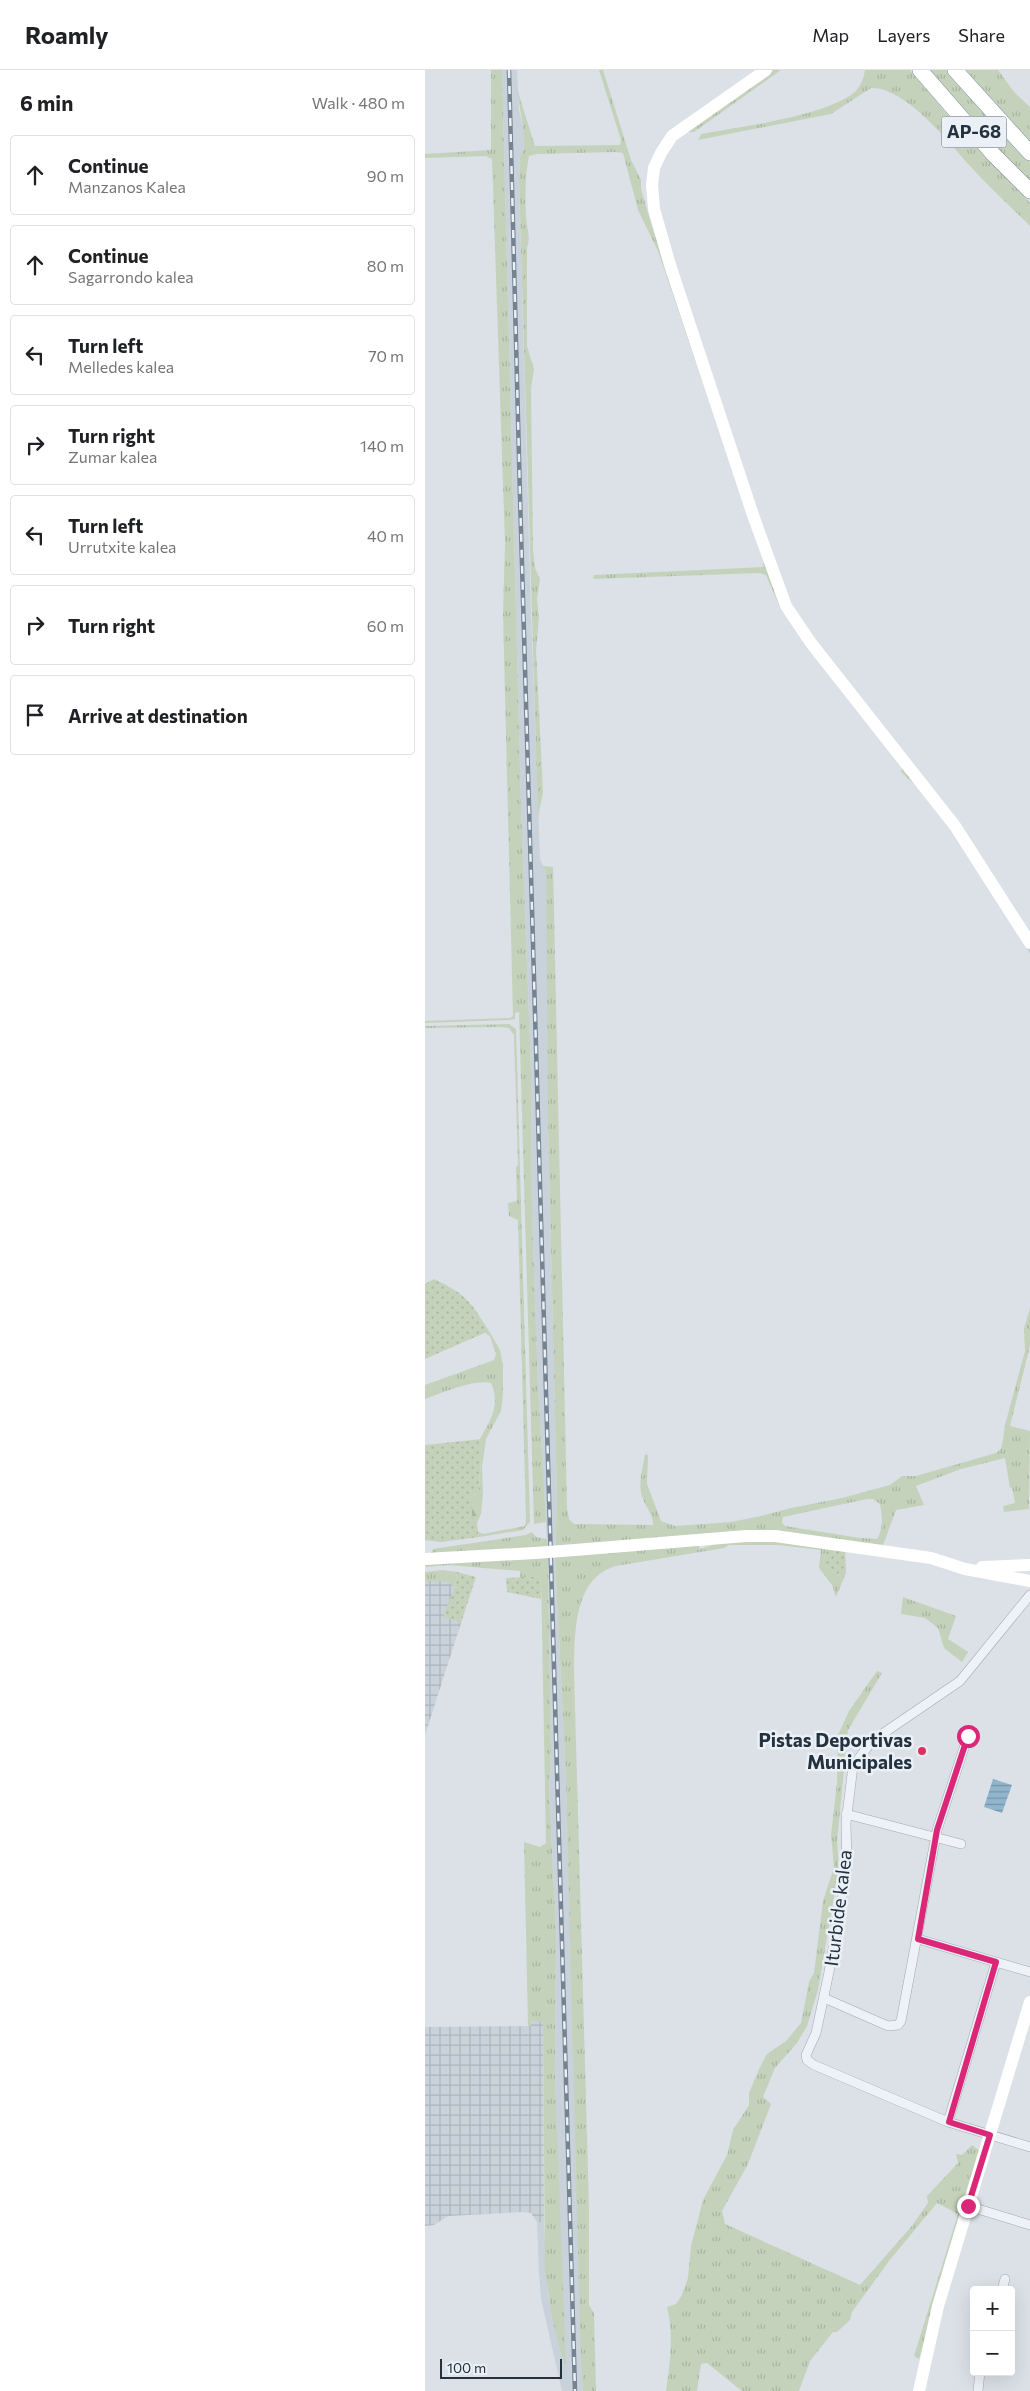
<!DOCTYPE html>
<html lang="en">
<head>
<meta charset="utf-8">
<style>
  body { margin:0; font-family:Commissioner,sans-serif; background:#f6f6f6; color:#202124 }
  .controls { position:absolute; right:15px; bottom:15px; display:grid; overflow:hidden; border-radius:5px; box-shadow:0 5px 20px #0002 }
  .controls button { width:45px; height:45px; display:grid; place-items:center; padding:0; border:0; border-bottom:1px solid #e0e0e0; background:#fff; color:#202124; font:25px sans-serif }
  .scale { position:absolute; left:15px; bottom:12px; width:122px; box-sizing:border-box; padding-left:5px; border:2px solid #24313f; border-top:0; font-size:14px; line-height:18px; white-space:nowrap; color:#24313f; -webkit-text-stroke:4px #eaf0f5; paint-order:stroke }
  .stop { position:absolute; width:15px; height:15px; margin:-11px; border:4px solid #db2777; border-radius:50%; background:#fff }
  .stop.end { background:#db2777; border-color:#fff; box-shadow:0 1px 5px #0008 }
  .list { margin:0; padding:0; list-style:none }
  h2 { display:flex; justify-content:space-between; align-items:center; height:65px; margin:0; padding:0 20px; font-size:21px }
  h2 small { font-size:16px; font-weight:400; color:#757577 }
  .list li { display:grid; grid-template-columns:32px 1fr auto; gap:15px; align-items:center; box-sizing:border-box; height:80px; margin:0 10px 10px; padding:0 10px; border:1px solid #e0e0e0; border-radius:5px }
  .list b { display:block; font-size:19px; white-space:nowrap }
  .list p { margin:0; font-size:16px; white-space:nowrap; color:#757577 }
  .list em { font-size:16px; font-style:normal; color:#757577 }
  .icon { flex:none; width:28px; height:28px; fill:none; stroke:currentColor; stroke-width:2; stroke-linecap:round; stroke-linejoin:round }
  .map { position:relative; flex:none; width:605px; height:2321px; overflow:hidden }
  header { display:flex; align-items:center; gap:30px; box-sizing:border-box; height:70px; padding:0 25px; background:#fff; border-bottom:1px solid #e0e0e0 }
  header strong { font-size:24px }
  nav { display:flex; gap:28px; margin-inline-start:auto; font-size:18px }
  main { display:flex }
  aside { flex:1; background:#fff }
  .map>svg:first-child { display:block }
  .built { fill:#c9d1da }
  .industrial { fill:url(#industrial-grid) }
  .grass { fill:url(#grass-tufts); fill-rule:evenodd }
  .forest { fill:url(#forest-firs) }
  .garden { fill:url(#garden-dots) }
  .water { fill:url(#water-rules) }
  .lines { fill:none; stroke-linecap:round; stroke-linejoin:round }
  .street-casing { stroke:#a0a9b1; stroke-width:10 }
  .highway-casing { stroke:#81909f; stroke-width:16 }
  .street { stroke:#eef1f5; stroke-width:9 }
  .secondary { stroke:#fff; stroke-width:12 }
  .highway { stroke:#fff; stroke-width:15 }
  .rail-casing { stroke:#738392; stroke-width:4.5 }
  .rail { stroke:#eaf0f5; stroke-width:2.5; stroke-dasharray:8; stroke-linecap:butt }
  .secondary-bridge { stroke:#fff; stroke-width:12 }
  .route { stroke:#db2777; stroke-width:6 }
  .poi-dot { fill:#dc305e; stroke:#eaf0f5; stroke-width:2 }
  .labels { text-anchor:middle; stroke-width:5; stroke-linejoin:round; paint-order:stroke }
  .shield { fill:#eaf0f5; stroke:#5f6a76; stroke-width:1 }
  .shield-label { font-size:18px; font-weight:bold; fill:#24313f }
  .poi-label { font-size:19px; font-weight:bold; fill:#24313f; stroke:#eaf0f5; text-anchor:end }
  .street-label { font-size:19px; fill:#24313f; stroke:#eaf0f5 }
</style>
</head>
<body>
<header>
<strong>Roamly</strong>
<nav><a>Map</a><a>Layers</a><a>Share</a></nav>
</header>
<main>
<aside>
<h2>6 min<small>Walk · 480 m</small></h2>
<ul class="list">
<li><svg class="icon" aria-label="ahead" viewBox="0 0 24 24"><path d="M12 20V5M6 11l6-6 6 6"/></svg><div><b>Continue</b><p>Manzanos Kalea</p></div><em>90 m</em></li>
<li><svg class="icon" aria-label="ahead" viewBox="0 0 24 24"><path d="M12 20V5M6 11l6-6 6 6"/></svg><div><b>Continue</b><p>Sagarrondo kalea</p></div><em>80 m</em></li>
<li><svg class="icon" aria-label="left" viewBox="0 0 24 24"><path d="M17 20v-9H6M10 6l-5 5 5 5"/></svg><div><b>Turn left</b><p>Melledes kalea</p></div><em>70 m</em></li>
<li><svg class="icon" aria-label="right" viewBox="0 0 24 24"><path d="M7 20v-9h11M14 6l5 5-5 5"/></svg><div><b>Turn right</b><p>Zumar kalea</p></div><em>140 m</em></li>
<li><svg class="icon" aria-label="left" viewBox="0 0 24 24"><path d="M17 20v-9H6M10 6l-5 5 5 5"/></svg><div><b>Turn left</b><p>Urrutxite kalea</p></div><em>40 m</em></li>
<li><svg class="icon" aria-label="right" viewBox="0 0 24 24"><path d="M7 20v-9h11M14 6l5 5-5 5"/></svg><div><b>Turn right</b></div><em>60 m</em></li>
<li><svg class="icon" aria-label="arrive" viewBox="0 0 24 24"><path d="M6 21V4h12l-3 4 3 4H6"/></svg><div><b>Arrive at destination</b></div></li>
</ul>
</aside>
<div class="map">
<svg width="605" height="2321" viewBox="0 0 605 2321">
  <defs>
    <pattern id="industrial-grid" width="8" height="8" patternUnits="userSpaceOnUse" patternTransform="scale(1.25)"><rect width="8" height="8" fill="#c9d1da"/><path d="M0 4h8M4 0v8" fill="none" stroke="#acb4bc"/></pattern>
    <pattern id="grass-tufts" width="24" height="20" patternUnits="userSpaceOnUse" patternTransform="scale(1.25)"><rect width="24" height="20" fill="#c4d2bb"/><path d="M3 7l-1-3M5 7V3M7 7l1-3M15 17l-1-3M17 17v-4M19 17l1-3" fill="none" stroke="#a8b5a2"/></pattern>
    <pattern id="forest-firs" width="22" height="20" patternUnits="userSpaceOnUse" patternTransform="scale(1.25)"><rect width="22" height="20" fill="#c4d2bb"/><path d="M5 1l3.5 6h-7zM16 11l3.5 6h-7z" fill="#a8b5a2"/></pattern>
    <pattern id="garden-dots" width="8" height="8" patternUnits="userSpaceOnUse" patternTransform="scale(1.25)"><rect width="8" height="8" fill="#c4d2bb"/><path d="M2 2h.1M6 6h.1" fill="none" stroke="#a8b5a2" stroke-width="1.8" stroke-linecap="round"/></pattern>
    <pattern id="water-rules" width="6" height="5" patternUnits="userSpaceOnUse" patternTransform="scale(1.25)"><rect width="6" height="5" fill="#91b5cc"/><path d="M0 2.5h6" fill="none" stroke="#7694a7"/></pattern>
  </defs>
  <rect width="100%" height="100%" fill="#dbe1e7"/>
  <path class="built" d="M 77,0 L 92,0 L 94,40 L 98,58 L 99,80 L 95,87 L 94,109 L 106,543 L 115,789 L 121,802 L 123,869 L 123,1053 L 132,1427 L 130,1486 L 141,1710 L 158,2321 L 137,2321 L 116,2229 L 114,2203 L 112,2152 L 119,2153 L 123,2225 L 139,2294 L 130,2008 L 131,1863 L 124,1718 L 126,1681 L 123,1489 L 113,1315 L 107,1140 L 106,1000 L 96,737 Z"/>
  <path class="industrial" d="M 0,1511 L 22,1511 L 30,1517 L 19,1546 L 36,1553 L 0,1665 Z
    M 106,1951 L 118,1951 L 119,2153 L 112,2152 L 106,2143 L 97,2142 L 23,2146 L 9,2155 L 0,2156 L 0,1957 L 106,1956 Z"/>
  <path class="grass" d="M 66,0 L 77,0 L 96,737 L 106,1000 L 107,1140 L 113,1315 L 121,1452 L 109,1454 L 94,942 L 90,943 L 90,949 L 83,950 L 0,953 L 0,951 L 85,948 L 88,946 L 78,544 L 80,473 L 67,89 L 61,86 L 0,88 L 0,84 L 66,80 Z
    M 174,0 L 178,0 L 206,90 L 216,110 L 216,119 L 228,160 L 356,534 L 514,740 L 605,879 L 605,883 L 532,769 L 495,719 L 476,702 L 477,698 L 356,540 L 341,505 L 335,503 L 168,509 L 169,505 L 338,497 L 338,490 L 233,181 L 213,140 L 198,83 L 190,82 L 112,84 L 104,86 C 100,105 100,127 101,147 C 102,161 106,164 102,178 L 102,276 L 109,299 L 106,319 L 108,480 L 110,498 L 115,509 L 112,529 L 114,547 L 111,580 L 118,722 L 113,747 L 94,109 L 95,87 L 99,79 L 98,58 L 92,19 L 110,76 L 195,75 L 196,70 Z
    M 348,0 L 356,0 L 269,62 L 258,62 Z
    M 440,0 L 485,0 L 533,57 L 605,133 L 605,156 C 585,136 563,116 544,95 C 524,72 480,17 446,18 L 406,44 L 273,70 L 276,64 C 314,57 403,46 431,21 C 436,15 439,8 440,0 Z
    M 503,0 L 524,0 L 605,92 L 605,114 L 571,79 Z
    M 541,0 L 573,0 L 589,22 L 605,37 L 605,72 Z
    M 118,796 L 128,797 L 142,1438 L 144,1449 L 149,1454 L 228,1455 C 228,1443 222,1440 218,1429 C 212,1416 218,1398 220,1384 L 223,1385 L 222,1414 L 236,1451 L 250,1456 L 306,1452 L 336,1446 L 366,1438 L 417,1428 L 465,1415 L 477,1406 L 491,1406 L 571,1383 L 576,1379 L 578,1370 L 580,1355 L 600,1281 L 599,1259 L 605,1238 L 605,1276 L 585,1356 L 605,1361 L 604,1439 L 579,1442 L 578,1436 L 590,1433 L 587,1417 L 585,1418 L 580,1388 L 536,1399 L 491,1416 L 499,1435 L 471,1440 L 458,1475 L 362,1464 L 273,1474 L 275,1479 L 297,1472 L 342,1470 L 401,1478 L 398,1495 L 419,1508 L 411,1527 L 407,1515 L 394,1498 L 396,1480 L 353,1475 L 304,1475 L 299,1478 L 191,1496 C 148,1508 150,1564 149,1601 L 164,2138 L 164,2235 L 169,2243 L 171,2321 L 158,2321 L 155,2263 L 141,1710 L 130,1486 L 132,1427 L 123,1053 L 121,802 ZM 442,1429 L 448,1429 L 455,1434 C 457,1445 459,1458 452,1469 L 435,1468 L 360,1456 L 357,1453 L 358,1447 Z
    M 84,954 L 91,959 L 105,1452 L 98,1460 L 54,1467 L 53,1462 L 58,1464 L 100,1456 L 101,1449 L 93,1150 L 84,1146 L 83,1133 L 92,1131 L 91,1097 L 93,1095 L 89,965 L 84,958 L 74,957 L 0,958 L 0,956 Z
    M 64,1261 L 75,1280 L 78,1296 L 78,1324 L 76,1341 L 61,1369 L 57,1397 L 58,1423 L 54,1420 L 57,1369 L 55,1369 C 65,1351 76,1335 66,1313 C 50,1309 16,1323 0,1329 L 0,1315 L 69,1290 L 71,1284 L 65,1266 L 60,1263 Z
    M 107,1462 L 111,1467 L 122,1469 L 123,1489 L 126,1681 L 124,1718 L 131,1863 L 130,2008 L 141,2293 L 139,2294 L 127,2248 L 120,2200 L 118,1952 L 106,1951 L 106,1956 L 103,1956 L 99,1772 L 115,1777 L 121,1773 L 116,1506 L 95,1508 L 95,1501 L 23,1495 L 0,1497 L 8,1479 L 101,1465 Z
    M 18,1500 L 32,1502 L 30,1517 L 22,1511 L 0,1511 L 0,1502 Z
    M 478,1527 L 531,1546 L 523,1569 L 543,1582 L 537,1592 L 519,1578 L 513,1558 L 500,1548 L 476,1544 Z
    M 452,1601 L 457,1603 L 423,1660 L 412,1771 L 414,1797 L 393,1920 L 382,1956 L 372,1973 L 350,1998 L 338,2027 L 346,2034 L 323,2094 L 297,2141 L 300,2154 L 435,2215 L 486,2157 L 503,2133 L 502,2126 L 533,2093 L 531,2084 L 537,2085 L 547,2075 L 554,2080 L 494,2289 L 489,2286 L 533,2144 L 512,2133 L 464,2191 L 427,2242 L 425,2250 L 412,2262 L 408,2262 L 385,2291 L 374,2321 L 317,2321 L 282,2293 L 276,2294 L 272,2321 L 241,2321 C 245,2293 249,2265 242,2237 L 251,2234 L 257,2225 L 263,2208 L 266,2176 L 278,2130 L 302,2085 L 308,2060 L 324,2035 L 324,2023 L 335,1997 L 342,1984 L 361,1971 L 376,1953 L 384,1912 L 389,1903 L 398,1831 L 409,1797 L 406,1765 L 412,1713 L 413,1665 L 424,1641 Z"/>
  <path class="forest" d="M 54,1420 L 58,1423 L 56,1444 L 52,1453 L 51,1448 L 47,1448 L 47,1433 L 44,1429 Z"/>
  <path class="garden" d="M 9,1209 C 42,1225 45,1231 64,1261 L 0,1289 L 0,1214 Z
    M 57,1369 L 54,1420 L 44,1429 L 47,1432 L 47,1448 L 51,1448 L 54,1467 L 16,1472 L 0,1470 L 0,1375 Z
    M 401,1478 L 420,1481 L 421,1502 L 419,1508 L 398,1495 Z
    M 32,1502 L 51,1507 L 36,1553 L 18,1546 L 30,1517 Z
    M 116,1506 L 116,1529 L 82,1522 L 81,1508 Z"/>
  <path class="water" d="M 568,1709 L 587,1715 L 577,1743 L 559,1737 Z"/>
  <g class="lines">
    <defs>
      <path id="street" d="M 605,1525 L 535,1611 L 447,1671 L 428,1696 L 421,1753 L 422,1798 L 404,1902 L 391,1963 L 381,1985 L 382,1990 L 389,1995 L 523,2052 L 605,2077
        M 421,1744 L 536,1774
        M 493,1869 L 605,1902
        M 399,1928 L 463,1956 L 473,1955 L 476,1951 L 512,1760 L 543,1666
        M 523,2052 L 571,1892
        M 543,2136 L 605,2155
        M 577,2220 L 580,2209
        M 553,2321 L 555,2302"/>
      <path id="highway" d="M 495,0 L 568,84 L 605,121
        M 530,0 L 605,83"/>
    </defs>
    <use href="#street" class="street-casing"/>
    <use href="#highway" class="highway-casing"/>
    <use href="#street" class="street"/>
    <path class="secondary" d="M 341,0 L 247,66 L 236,83 L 229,98 L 227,115 L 229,139 L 245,195 L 329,448 L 361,536 L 386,573 L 530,756 L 605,873
      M 150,1480 L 321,1466 L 350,1466 L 506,1488 L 540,1499 L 605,1511
      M 0,1489 L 110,1483
      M 557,1497 L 605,1495
      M 494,2321 L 513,2236 L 605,1932"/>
    <use href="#highway" class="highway"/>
    <defs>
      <path id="rail" d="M 84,0 L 95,426 L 150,2321"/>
    </defs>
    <use href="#rail" class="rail-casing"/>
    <use href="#rail" class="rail"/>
    <path class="secondary-bridge" d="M 110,1483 L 150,1480"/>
  </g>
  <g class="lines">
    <path class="route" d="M 543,1666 L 512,1760 L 493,1869 L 571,1892 L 524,2052 L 565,2065 L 543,2136"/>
  </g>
  <circle class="poi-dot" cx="497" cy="1681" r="5"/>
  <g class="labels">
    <rect class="shield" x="516.5" y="46.5" width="65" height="31" rx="4"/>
    <g class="shield-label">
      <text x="549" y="68">AP-68</text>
    </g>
    <g class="poi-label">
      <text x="487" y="1677">Pistas Deportivas<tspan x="487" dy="22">Municipales</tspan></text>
    </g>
    <g class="street-label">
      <text transform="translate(413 1838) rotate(-83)" y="7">Iturbide kalea</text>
    </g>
  </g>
</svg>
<div class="controls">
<button>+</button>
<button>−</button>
</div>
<div class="scale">100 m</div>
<div class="stop" style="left:543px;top:1666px"></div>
<div class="stop end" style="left:543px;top:2136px"></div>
</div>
</main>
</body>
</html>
